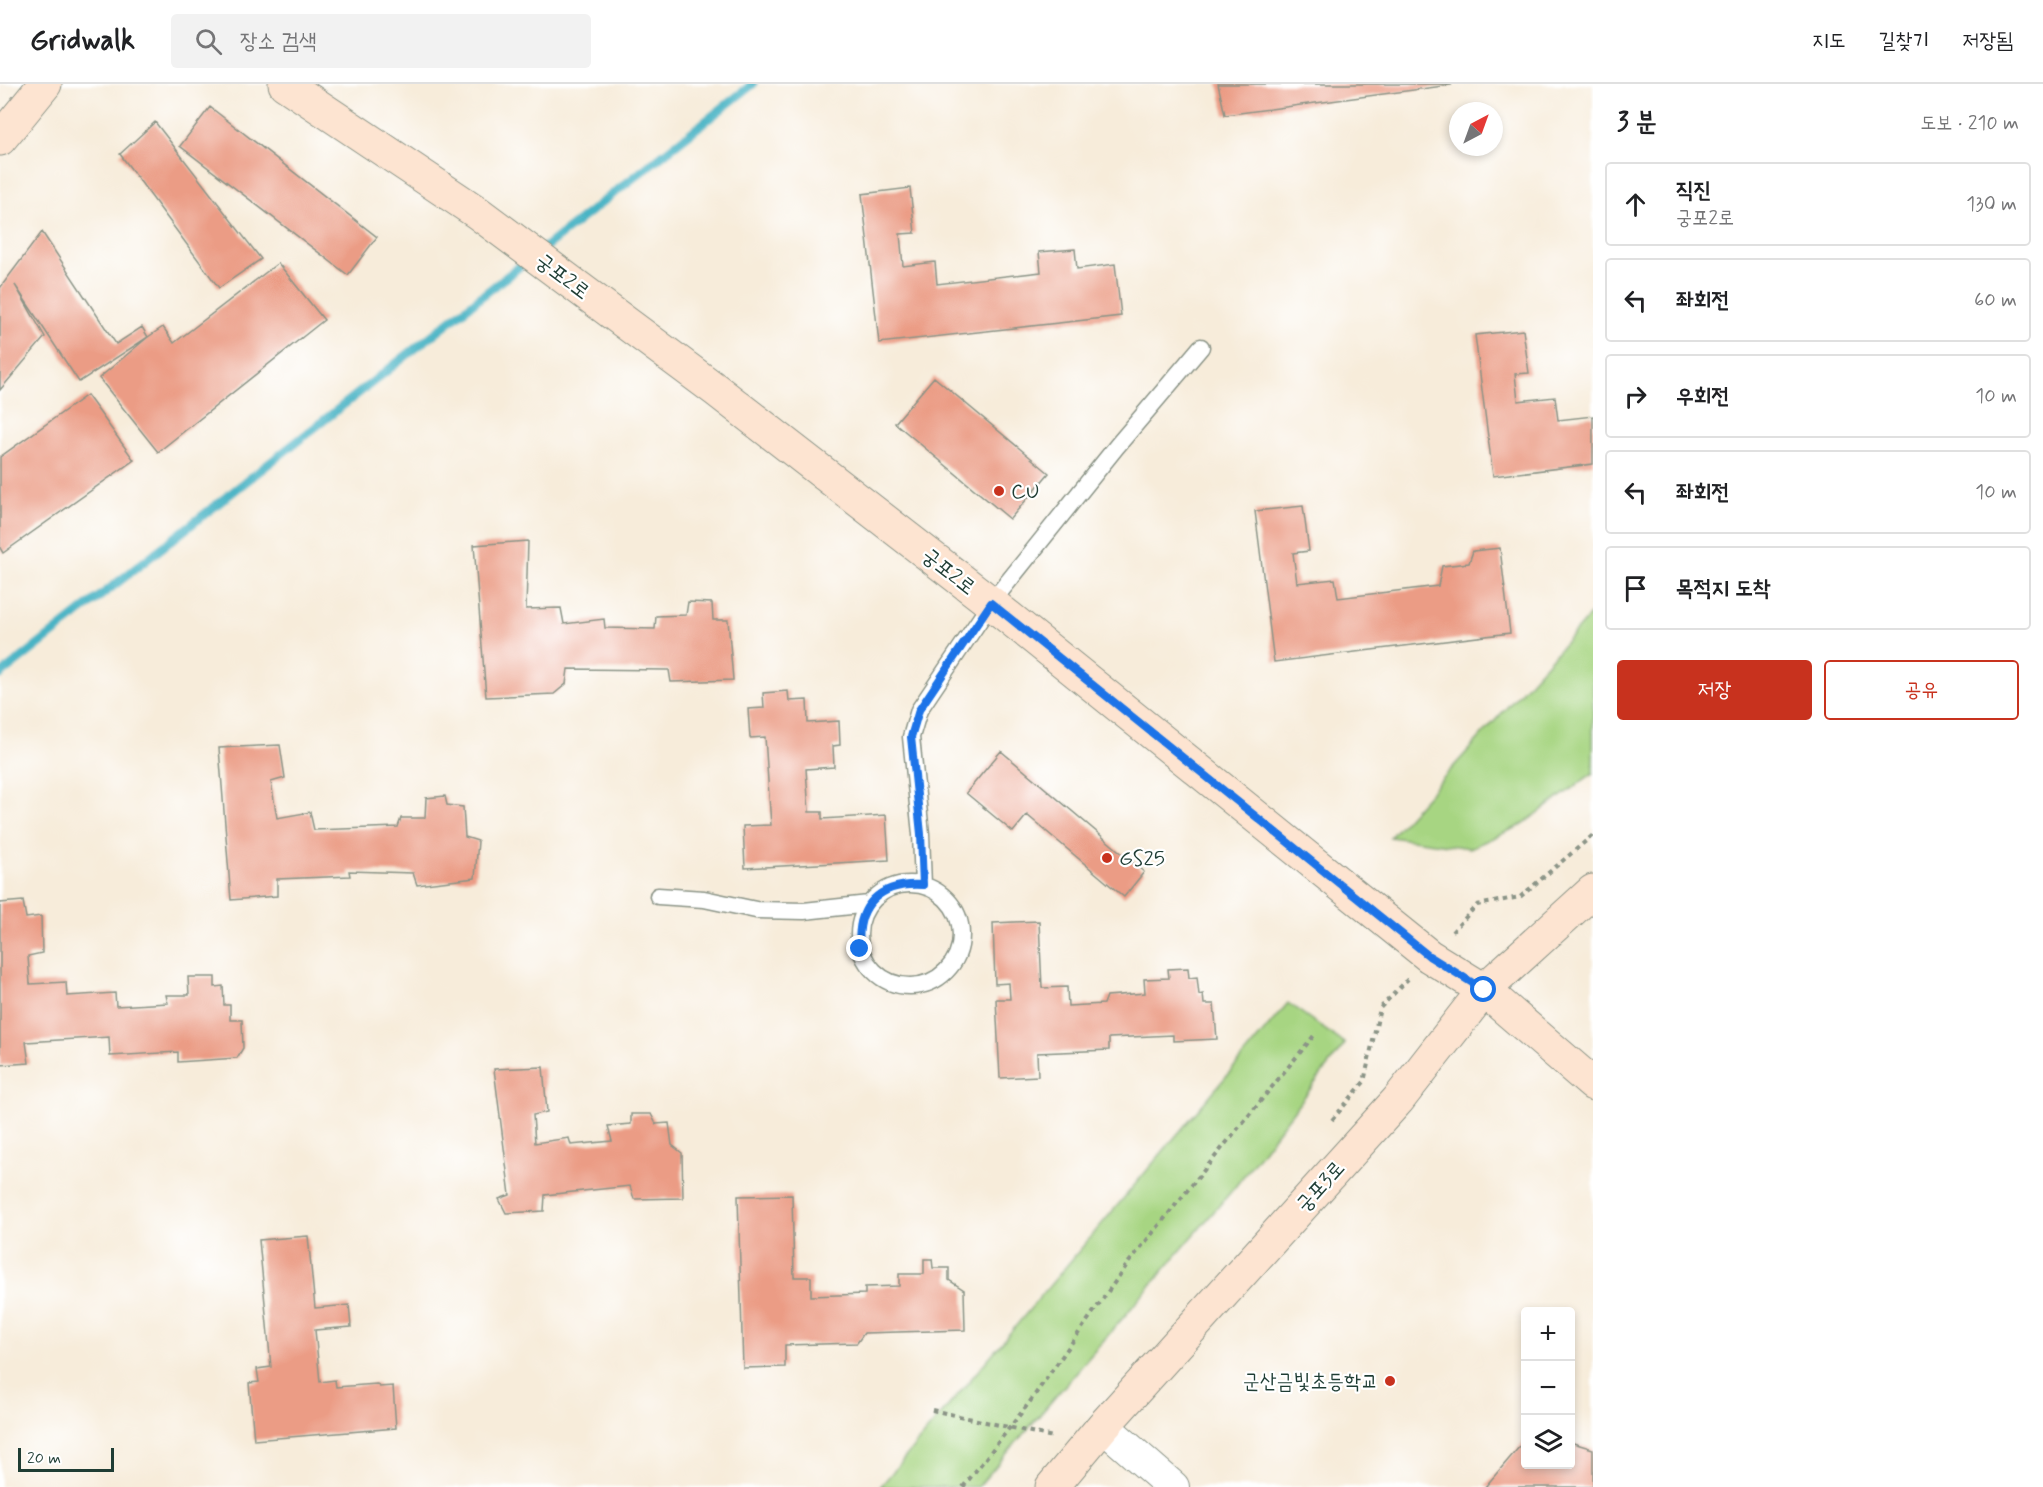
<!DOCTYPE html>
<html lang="ko">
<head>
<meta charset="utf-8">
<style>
  body { margin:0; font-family:Mynerve,"Poor Story",sans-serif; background:#f2f2f2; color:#202124 }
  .controls { position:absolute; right:18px; bottom:18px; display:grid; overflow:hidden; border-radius:6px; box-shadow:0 3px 9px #0003 }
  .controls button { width:54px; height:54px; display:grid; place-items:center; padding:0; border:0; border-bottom:2px solid #e0e0e0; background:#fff; color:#202124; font:30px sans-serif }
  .compass { position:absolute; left:1449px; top:18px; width:54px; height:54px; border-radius:50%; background:#fff; box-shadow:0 3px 9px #0003; rotate:41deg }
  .scale { position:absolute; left:18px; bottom:15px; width:96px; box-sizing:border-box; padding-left:6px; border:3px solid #1f3d34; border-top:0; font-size:16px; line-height:21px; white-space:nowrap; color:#1f3d34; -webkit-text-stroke:4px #fff; paint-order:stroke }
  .stop { position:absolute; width:18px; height:18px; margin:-14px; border:4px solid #1a73e8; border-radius:50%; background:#fff }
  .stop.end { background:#1a73e8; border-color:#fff; box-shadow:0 2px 6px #0008 }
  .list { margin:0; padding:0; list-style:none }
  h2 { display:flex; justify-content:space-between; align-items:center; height:78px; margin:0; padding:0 24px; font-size:26px }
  h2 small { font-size:20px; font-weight:400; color:#757577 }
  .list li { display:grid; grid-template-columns:39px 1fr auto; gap:18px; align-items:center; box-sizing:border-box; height:84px; margin:0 12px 12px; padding:0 12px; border:2px solid #e0e0e0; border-radius:6px }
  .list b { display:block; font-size:22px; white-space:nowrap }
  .list p { margin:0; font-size:20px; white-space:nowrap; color:#757577 }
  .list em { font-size:20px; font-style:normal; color:#757577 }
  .actions { display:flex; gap:12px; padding:18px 24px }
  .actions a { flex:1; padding:14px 0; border:2px solid #c8321e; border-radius:6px; text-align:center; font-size:21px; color:#c8321e }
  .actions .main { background:#c8321e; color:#fff }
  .icon { flex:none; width:33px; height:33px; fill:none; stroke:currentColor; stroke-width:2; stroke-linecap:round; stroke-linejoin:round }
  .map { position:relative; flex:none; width:1593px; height:1403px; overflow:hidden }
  header { display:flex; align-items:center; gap:36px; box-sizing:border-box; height:84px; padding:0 30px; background:#fff; border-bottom:2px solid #e0e0e0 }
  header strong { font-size:28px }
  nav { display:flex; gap:33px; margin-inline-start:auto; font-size:21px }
  .search { width:420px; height:54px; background:#f2f2f2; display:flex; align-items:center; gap:15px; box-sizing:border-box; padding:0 21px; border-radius:6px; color:#757577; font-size:22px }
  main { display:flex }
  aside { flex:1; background:#fff }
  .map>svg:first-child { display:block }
  .green { fill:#a7d582; stroke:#63895b; stroke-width:1.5 }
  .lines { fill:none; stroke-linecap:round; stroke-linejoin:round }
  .stream { stroke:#48b4c5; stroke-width:9 }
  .building { fill:#eb9c85 }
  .lane-casing { stroke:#8b9487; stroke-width:19 }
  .street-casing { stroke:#8b9487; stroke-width:34 }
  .secondary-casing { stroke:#8b9487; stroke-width:35 }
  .path { stroke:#8b9487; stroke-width:4; stroke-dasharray:4.5 4.5; stroke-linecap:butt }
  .lane { stroke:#fff; stroke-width:16 }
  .street { stroke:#fff; stroke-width:32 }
  .secondary { stroke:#fde4d1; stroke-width:33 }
  .route { stroke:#1a73e8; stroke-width:8 }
  .poi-dot { fill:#c8321e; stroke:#fff; stroke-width:2 }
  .labels { text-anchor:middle; stroke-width:4.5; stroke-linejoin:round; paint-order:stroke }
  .street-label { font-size:21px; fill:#1f3d34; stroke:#fff }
  .poi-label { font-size:21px; fill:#1f3d34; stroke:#fff; text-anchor:start }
</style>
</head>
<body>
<header>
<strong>Gridwalk</strong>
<div class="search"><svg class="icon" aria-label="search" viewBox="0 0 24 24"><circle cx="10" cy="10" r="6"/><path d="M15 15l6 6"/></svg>장소 검색</div>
<nav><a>지도</a><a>길찾기</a><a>저장됨</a></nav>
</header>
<main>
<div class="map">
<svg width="1593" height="1403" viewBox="0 0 1593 1403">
  <rect width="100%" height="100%" fill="#fff"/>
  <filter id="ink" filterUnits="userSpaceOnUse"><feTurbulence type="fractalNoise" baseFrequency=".0167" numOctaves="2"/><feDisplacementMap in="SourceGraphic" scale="12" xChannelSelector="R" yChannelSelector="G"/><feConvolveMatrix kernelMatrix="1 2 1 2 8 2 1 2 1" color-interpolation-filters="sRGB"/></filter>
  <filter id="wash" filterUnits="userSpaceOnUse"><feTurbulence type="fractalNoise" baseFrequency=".008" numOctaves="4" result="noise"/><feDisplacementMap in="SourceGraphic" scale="24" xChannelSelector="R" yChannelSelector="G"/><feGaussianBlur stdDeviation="1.35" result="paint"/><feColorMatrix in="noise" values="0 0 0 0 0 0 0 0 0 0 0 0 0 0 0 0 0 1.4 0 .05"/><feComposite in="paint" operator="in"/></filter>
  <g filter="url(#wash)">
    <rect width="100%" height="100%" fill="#f7ecda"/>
    <path class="green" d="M 1593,528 L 1593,689 L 1520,742 L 1470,764 L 1390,753 Z
      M 1288,919 L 1345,960 L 1235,1103 L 978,1403 L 880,1403 Z"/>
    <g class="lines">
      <path class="stream" d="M 540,167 L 753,0
        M 0,591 L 529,175"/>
    </g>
    <g id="blocks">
      <path class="building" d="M 1218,0 L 1450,0 L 1451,1 L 1225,31 Z
        M 210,23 L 377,153 L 348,191 L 180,62 Z
        M 155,38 L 261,175 L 219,204 L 120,70 Z
        M 910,104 L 915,149 L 900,150 L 903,182 L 935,178 L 937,200 L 1041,188 L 1039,168 L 1075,165 L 1077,185 L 1115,180 L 1121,232 L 879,259 L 862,110 Z
        M 42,148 L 116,260 L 142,243 L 148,253 L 79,298 L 15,201 L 45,253 L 0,306 L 0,204 Z
        M 278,179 L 324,236 L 158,368 L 99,294 L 148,253 L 163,243 L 174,259 Z
        M 1523,246 L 1529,289 L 1515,290 L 1518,317 L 1555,313 L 1558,336 L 1593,332 L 1593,380 L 1493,392 L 1475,251 Z
        M 934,293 L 1049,389 L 1010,435 L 895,339 Z
        M 87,311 L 134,376 L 3,469 L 0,464 L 0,373 Z
        M 1303,422 L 1309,467 L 1293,469 L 1297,499 L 1335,495 L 1338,514 L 1438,502 L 1442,482 L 1469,479 L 1473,467 L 1500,464 L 1510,549 L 1274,578 L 1255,427 Z
        M 528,457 L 526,525 L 561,524 L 564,540 L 604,535 L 605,544 L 655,545 L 656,532 L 686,531 L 688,518 L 712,519 L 713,536 L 728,536 L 733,596 L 671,598 L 669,586 L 568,585 L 566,600 L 554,610 L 486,613 L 474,461 Z
        M 788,607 L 789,617 L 807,616 L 808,639 L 839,637 L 840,661 L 833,662 L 834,683 L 806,685 L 809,728 L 822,728 L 822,735 L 886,731 L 889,776 L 745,784 L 743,742 L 771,741 L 765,653 L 750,654 L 748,625 L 764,624 L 763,609 Z
        M 280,661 L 285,694 L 271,698 L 277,734 L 310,728 L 314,746 L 398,743 L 401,734 L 425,734 L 426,714 L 445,712 L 447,721 L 463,723 L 465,753 L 478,757 L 475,794 L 417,801 L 413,789 L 349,787 L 350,792 L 277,795 L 277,812 L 231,816 L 219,664 Z
        M 1001,667 L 1144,788 L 1124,813 L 1027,731 L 1013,748 L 966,709 Z
        M 23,817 L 26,834 L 41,832 L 42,869 L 28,872 L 30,900 L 66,898 L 67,912 L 115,909 L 116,922 L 168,919 L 166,911 L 189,911 L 188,893 L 215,893 L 215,903 L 223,902 L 224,921 L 230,921 L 230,936 L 242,936 L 243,964 L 237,974 L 178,978 L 178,968 L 110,972 L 109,953 L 26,958 L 29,979 L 0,981 L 0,819 Z
        M 1039,837 L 1042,904 L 1067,903 L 1068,922 L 1104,920 L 1107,912 L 1145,909 L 1144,895 L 1169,894 L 1168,885 L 1188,884 L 1189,894 L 1197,893 L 1199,911 L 1203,910 L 1204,920 L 1214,920 L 1217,955 L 1173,957 L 1173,951 L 1109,954 L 1109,966 L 1037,969 L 1038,992 L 1000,994 L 996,915 L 1010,915 L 1009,899 L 995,900 L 993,839 Z
        M 543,983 L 547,1028 L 533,1031 L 535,1059 L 569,1054 L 571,1061 L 612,1057 L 608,1042 L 631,1040 L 631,1030 L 651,1030 L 656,1040 L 669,1039 L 672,1061 L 682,1069 L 683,1114 L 634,1115 L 630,1102 L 545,1111 L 544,1127 L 506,1129 L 499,1115 L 510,1111 L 494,985 Z
        M 792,1111 L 794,1193 L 811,1193 L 811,1212 L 865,1210 L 865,1203 L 899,1202 L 899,1190 L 924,1190 L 924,1175 L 932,1175 L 933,1184 L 949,1184 L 949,1196 L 964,1206 L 965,1246 L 864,1249 L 857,1259 L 785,1261 L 785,1283 L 743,1284 L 738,1112 Z
        M 308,1152 L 315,1224 L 349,1221 L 351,1243 L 315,1246 L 320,1298 L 335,1296 L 336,1303 L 377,1300 L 379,1303 L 393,1302 L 396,1344 L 254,1356 L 249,1299 L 259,1298 L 257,1285 L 271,1283 L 259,1156 Z
        M 1526,1355 L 1526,1380 L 1570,1380 L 1570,1358 L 1593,1365 L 1593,1403 L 1485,1403 Z"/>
    </g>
  </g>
  <g filter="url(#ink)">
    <use href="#blocks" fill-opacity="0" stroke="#8b9487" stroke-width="1.5"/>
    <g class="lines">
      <defs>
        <path id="lane" d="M859 851a51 51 0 1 1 102 0a51 51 0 1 1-102 0Z
          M 923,801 L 921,750 L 911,653 L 919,626 L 991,519 L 1117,362 L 1201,263
          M 658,812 L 704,815 L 756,826 L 804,827 L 869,820"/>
        <path id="street" d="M 1103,1342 L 1173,1403"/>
        <path id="secondary" d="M 285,0 L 478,129 L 716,306 L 991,519 L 1429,872 L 1484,906 L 1593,1000
          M 0,55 L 45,0
          M 1052,1403 L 1103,1342 L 1398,1016 L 1484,906 L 1593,807"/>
      </defs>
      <use href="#lane" class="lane-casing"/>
      <use href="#street" class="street-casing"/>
      <use href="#secondary" class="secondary-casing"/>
      <path class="path" d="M 1452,848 L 1477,821 L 1520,813 L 1593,751
        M 1332,1036 L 1364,998 L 1380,924 L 1408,895
        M 932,1326 L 1053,1353
        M 963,1403 L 1029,1319 L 1129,1178 L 1316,949"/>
      <use href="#lane" class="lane"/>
      <use href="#street" class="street"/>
      <use href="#secondary" class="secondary"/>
    </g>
  </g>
  <g class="lines" filter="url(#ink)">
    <path class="route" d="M 860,865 C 855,821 880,798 923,801 L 921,750 L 911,653 L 919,626 L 991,519 L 1429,872 L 1484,906"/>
  </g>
  <g class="poi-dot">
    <circle cx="999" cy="407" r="6"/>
    <circle cx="1107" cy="774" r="6"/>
    <circle cx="1390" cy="1297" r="6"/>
  </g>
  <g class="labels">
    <g class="street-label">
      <text transform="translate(563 192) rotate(37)" y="7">궁포2로</text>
      <text transform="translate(949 487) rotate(38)" y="7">궁포2로</text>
      <text transform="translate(1320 1102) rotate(-48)" y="7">궁포3로</text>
    </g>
    <g class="poi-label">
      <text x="1011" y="414">CU</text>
      <text x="1119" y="781">GS25</text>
      <text x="1378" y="1304" text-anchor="end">군산금빛초등학교</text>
    </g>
  </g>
</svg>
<div class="controls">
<button>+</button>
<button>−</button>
<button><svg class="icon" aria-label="layers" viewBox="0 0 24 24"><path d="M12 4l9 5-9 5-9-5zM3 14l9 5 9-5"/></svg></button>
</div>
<svg class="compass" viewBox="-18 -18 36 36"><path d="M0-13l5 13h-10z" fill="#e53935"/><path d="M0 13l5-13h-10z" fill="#757577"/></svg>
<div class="scale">20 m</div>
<div class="stop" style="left:1484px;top:906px"></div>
<div class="stop end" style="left:860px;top:865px"></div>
</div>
<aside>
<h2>3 분<small>도보 · 210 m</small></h2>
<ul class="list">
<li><svg class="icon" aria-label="ahead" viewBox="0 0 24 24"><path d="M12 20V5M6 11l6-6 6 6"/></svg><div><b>직진</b><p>궁포2로</p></div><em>130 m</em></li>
<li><svg class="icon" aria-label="left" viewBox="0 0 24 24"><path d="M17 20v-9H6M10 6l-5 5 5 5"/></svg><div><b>좌회전</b></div><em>60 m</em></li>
<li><svg class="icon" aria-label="right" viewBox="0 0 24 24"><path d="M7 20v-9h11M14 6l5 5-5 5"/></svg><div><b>우회전</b></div><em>10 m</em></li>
<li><svg class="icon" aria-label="left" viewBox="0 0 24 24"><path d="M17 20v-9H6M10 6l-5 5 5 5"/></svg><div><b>좌회전</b></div><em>10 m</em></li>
<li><svg class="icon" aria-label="arrive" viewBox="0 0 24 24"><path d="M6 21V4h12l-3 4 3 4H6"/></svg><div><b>목적지 도착</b></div></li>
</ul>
<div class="actions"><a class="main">저장</a><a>공유</a></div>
</aside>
</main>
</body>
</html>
